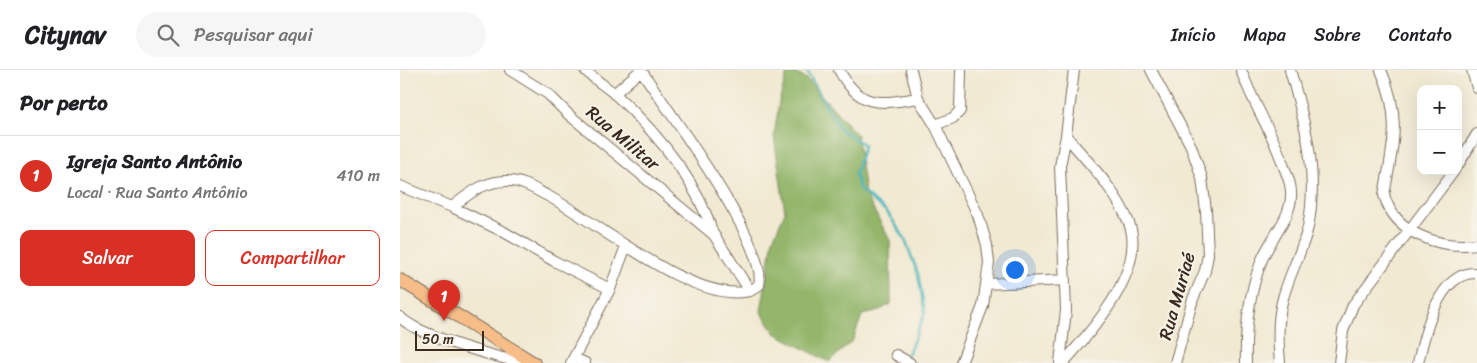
<!DOCTYPE html>
<html lang="pt">
<head>
<meta charset="utf-8">
<style>
  body { margin:0; font-family:Sriracha,sans-serif; background:#f6f6f6; color:#202124 }
  .controls { position:absolute; right:15px; top:15px; display:grid; overflow:hidden; border-radius:10px; box-shadow:0 5px 20px #0002 }
  .controls button { width:45px; height:45px; display:grid; place-items:center; padding:0; border:0; border-bottom:1px solid #e0e0e0; background:#fff; color:#202124; font:25px sans-serif }
  .scale { position:absolute; left:15px; bottom:12px; width:69px; box-sizing:border-box; padding-left:5px; border:2px solid #3b2a1e; border-top:0; font-size:14px; line-height:18px; white-space:nowrap; color:#3b2a1e; -webkit-text-stroke:4px #f7f3e8; paint-order:stroke }
  .you { position:absolute; left:614px; top:199px; width:18px; height:18px; margin:-12px; border:4px solid #fff; border-radius:50%; background:#1a73e8; box-shadow:0 0 0 8px #1a73e833 }
  .badge { display:grid; place-items:center; width:32px; height:32px; border-radius:50%; background:#d93025; color:#fff; font-size:16px; font-weight:700 }
  .pin { position:absolute; translate:-50% -41px; filter:drop-shadow(0 1px 2px #0008) }
  .pin::after { content:''; position:absolute; top:26px; width:18px; height:15px; background:inherit; clip-path:polygon(0 0,100% 0,50% 100%) }
  .list { margin:0; padding:0; list-style:none }
  h2 { display:flex; justify-content:space-between; align-items:center; height:65px; margin:0; padding:0 20px; font-size:21px }
  h2 small { font-size:16px; font-weight:400; color:#757577 }
  .list li { display:grid; grid-template-columns:32px 1fr auto; gap:15px; align-items:center; box-sizing:border-box; height:80px; padding:0 20px; border-top:1px solid #e0e0e0 }
  .list b { display:block; font-size:19px; white-space:nowrap }
  .list p { margin:0; font-size:16px; white-space:nowrap; color:#757577 }
  .list em { font-size:16px; font-style:normal; color:#757577 }
  .actions { display:flex; gap:10px; padding:15px 20px }
  .actions a { flex:1; padding:11px 0; border:1px solid #d93025; border-radius:10px; text-align:center; font-size:18px; color:#d93025 }
  .actions .main { background:#d93025; color:#fff }
  .icon { flex:none; width:28px; height:28px; fill:none; stroke:currentColor; stroke-width:2; stroke-linecap:round; stroke-linejoin:round }
  .map { position:relative; flex:none; width:1077px; height:293px; overflow:hidden }
  header { display:flex; align-items:center; gap:30px; box-sizing:border-box; height:70px; padding:0 25px; background:#fff; border-bottom:1px solid #e0e0e0 }
  header strong { font-size:24px }
  nav { display:flex; gap:28px; margin-inline-start:auto; font-size:18px }
  .search { width:350px; height:45px; background:#f6f6f6; display:flex; align-items:center; gap:12px; box-sizing:border-box; padding:0 18px; border-radius:28px; color:#757577; font-size:19px }
  main { display:flex }
  aside { flex:1; background:#fff }
  .map>svg:first-child { display:block }
  .forest { fill:#93b66a; stroke:#677044 }
  .lines { fill:none; stroke-linecap:round; stroke-linejoin:round }
  .stream { stroke:#44b4bd; stroke-width:2.5 }
  .minor-casing { stroke:#7b6d5d; stroke-width:12 }
  .major-casing { stroke:#7b6d5d; stroke-width:14 }
  .minor { stroke:#fff; stroke-width:10 }
  .major { stroke:#f7bd88; stroke-width:12 }
  .labels { text-anchor:middle; stroke-width:4; stroke-linejoin:round; paint-order:stroke }
  .street-label { font-size:18px; fill:#3b2a1e; stroke:#f7f3e8 }
</style>
</head>
<body>
<header>
<strong>Citynav</strong>
<div class="search"><svg class="icon" aria-label="search" viewBox="0 0 24 24"><circle cx="10" cy="10" r="6"/><path d="M15 15l6 6"/></svg>Pesquisar aqui</div>
<nav><a>Início</a><a>Mapa</a><a>Sobre</a><a>Contato</a></nav>
</header>
<main>
<aside>
<h2>Por perto<small></small></h2>
<ul class="list">
<li><span class="badge">1</span><div><b>Igreja Santo Antônio</b><p>Local · Rua Santo Antônio</p></div><em>410 m</em></li>
</ul>
<div class="actions"><a class="main">Salvar</a><a>Compartilhar</a></div>
</aside>
<div class="map">
<svg width="1077" height="293" viewBox="0 0 1077 293">
  <rect width="100%" height="100%" fill="#f7f3e8"/>
  <filter id="ink" filterUnits="userSpaceOnUse"><feTurbulence type="fractalNoise" baseFrequency=".02" numOctaves="2"/><feDisplacementMap in="SourceGraphic" scale="10" xChannelSelector="R" yChannelSelector="G"/><feConvolveMatrix kernelMatrix="1 2 1 2 8 2 1 2 1" color-interpolation-filters="sRGB"/></filter>
  <filter id="wash" filterUnits="userSpaceOnUse"><feTurbulence type="fractalNoise" baseFrequency=".0096" numOctaves="4" result="noise"/><feDisplacementMap in="SourceGraphic" scale="20" xChannelSelector="R" yChannelSelector="G"/><feGaussianBlur stdDeviation="1.12" result="paint"/><feColorMatrix in="noise" values="0 0 0 0 0 0 0 0 0 0 0 0 0 0 0 0 0 1.4 0 .05"/><feComposite in="paint" operator="in"/></filter>
  <g filter="url(#wash)">
    <rect width="100%" height="100%" fill="#f1e9d2"/>
    <path class="forest" d="M 388,0 L 407,9 L 457,65 L 465,124 L 490,170 L 491,234 L 476,242 L 462,245 L 453,270 L 429,292 L 375,263 L 361,242 L 373,169 L 385,142 L 374,66 L 379,32 Z"/>
    <g class="lines">
      <path class="stream" d="M 406,0 L 440,59 L 464,75 L 455,105 L 460,120 L 487,142 L 505,169 L 518,204 L 525,243 L 506,289"/>
    </g>
  </g>
  <g filter="url(#ink)">
    <g class="lines">
      <defs>
        <path id="minor" d="M 185,0 C 194,9 205,16 215,24 C 256,62 297,110 313,164
          M 241,0 C 265,37 369,175 359,215 L 350,221
          M 439,0 C 460,39 480,34 518,28
          M 511,0 L 518,28 L 535,55 L 578,145 L 587,175 L 589,193 L 583,236 L 561,293
          M 751,0 L 791,76 L 802,108 L 806,141 L 808,185 L 805,201 L 793,229 L 775,293
          M 841,0 C 853,34 873,63 884,97 C 888,107 892,117 891,127 C 890,150 869,170 861,192 C 849,224 845,259 846,293
          M 981,0 C 1002,48 993,76 984,125 C 995,164 1040,179 1077,174
          M 1072,0 L 1077,18
          M 214,24 L 241,0
          M 535,55 L 553,48 L 560,41 L 561,0
          M 1058,95 L 1077,64
          M 0,116 L 52,137 L 104,162 L 154,191 L 210,219
          M 52,137 C 70,123 85,110 109,111 C 123,111 136,120 148,126 C 198,152 293,235 350,221 L 314,165 L 168,44 L 148,24 L 110,0
          M 587,214 L 665,210
          M 0,247 C 18,266 96,287 124,293
          M 496,285 L 510,293
          M 174,288 L 185,293
          M 171,293 L 210,219 L 226,176
          M 660,293 L 666,240 L 660,96 L 666,66
          M 663,293 C 692,261 747,200 729,153 C 716,120 688,92 666,66 L 674,0
          M 880,293 C 878,273 877,252 882,232 C 888,206 902,183 908,157 C 919,102 905,52 890,0
          M 939,293 L 943,261 L 953,235 L 1054,101
          M 1018,293 C 1024,266 1038,200 1077,203"/>
        <path id="major" d="M 0,210 L 134,293"/>
      </defs>
      <use href="#minor" class="minor-casing"/>
      <use href="#major" class="major-casing"/>
      <use href="#minor" class="minor"/>
      <use href="#major" class="major"/>
    </g>
  </g>
  <g class="labels">
    <g class="street-label">
      <text transform="translate(223 68) rotate(40)" y="6">Rua Militar</text>
      <text transform="translate(777 226) rotate(-74)" y="6">Rua Muriaé</text>
    </g>
  </g>
</svg>
<div class="controls">
<button>+</button>
<button>−</button>
</div>
<div class="scale">50 m</div>
<div class="you"></div>
<div class="pin badge" style="left:44px;top:251px">1</div>
</div>
</main>
</body>
</html>
